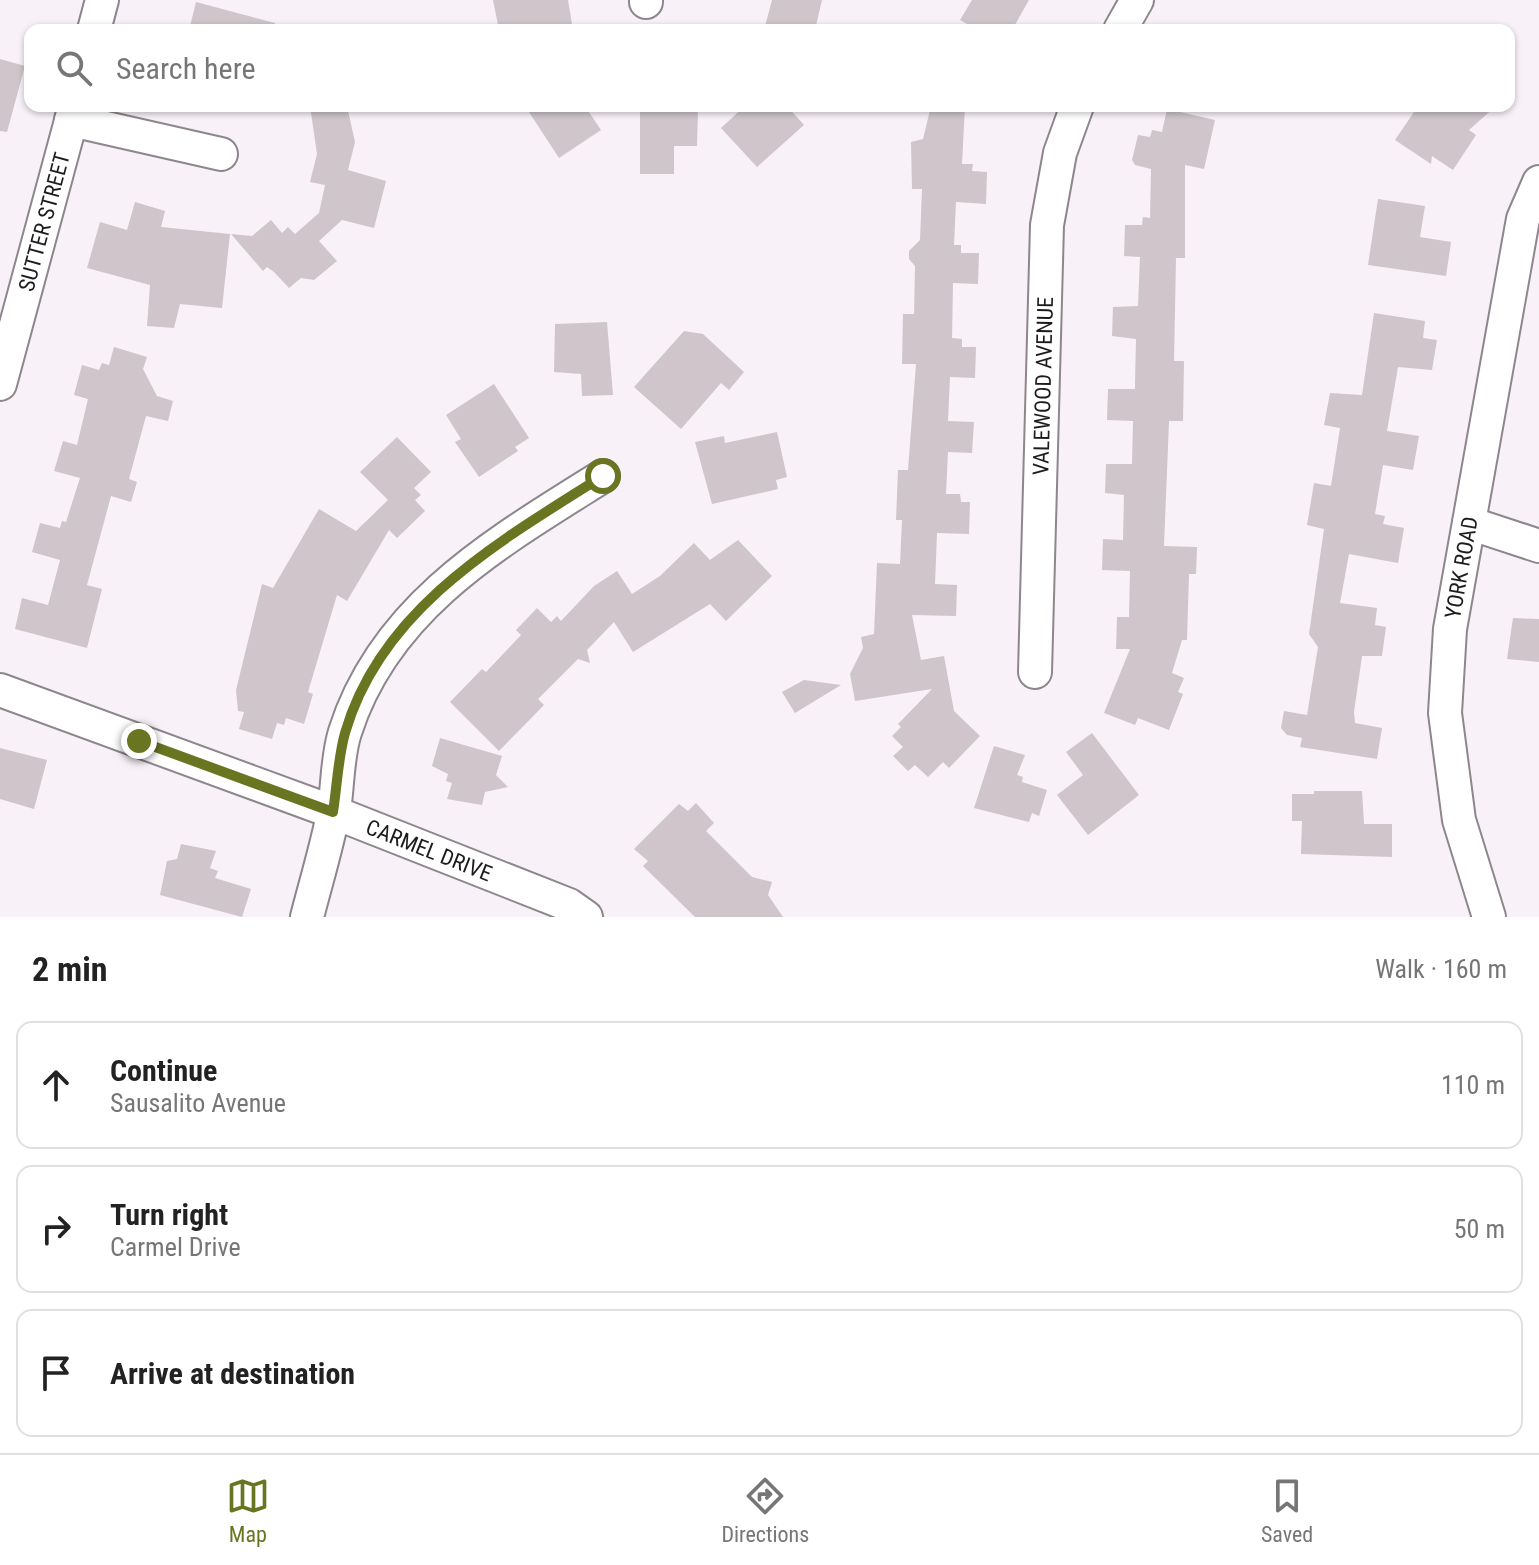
<!DOCTYPE html>
<html lang="en">
<head>
<meta charset="utf-8">
<style>
  body { margin:0; font-family:"Roboto Condensed",sans-serif; background:#f2f2f2; color:#222 }
  .stop { position:absolute; width:24px; height:24px; margin:-18px; border:6px solid #697521; border-radius:50%; background:#fff }
  .stop.end { background:#697521; border-color:#fff; box-shadow:0 2px 8px #0008 }
  .list { margin:0; padding:0; list-style:none }
  h2 { display:flex; justify-content:space-between; align-items:center; height:104px; margin:0; padding:0 32px; font-size:34px }
  h2 small { font-size:26px; font-weight:400; color:#767676 }
  .list li { display:grid; grid-template-columns:52px 1fr auto; gap:24px; align-items:center; box-sizing:border-box; height:128px; margin:0 16px 16px; padding:0 16px; border:2px solid #e0e0e0; border-radius:16px }
  .list b { display:block; font-size:30px; white-space:nowrap }
  .list p { margin:0; font-size:26px; white-space:nowrap; color:#767676 }
  .list em { font-size:26px; font-style:normal; color:#767676 }
  .icon { flex:none; width:44px; height:44px; fill:none; stroke:currentColor; stroke-width:2; stroke-linecap:round; stroke-linejoin:round }
  .map { position:relative; flex:none; width:1539px; height:917px; overflow:hidden }
  .search { position:absolute; background:#fff; box-shadow:0 2px 6px #0004; left:24px; right:24px; top:24px; height:88px; display:flex; align-items:center; gap:20px; box-sizing:border-box; padding:0 28px; border-radius:16px; color:#767676; font-size:30px }
  .sheet { height:536px; background:#fff }
  nav { display:flex; justify-content:space-around; align-items:center; box-sizing:border-box; height:112px; border-top:2px solid #e0e0e0; background:#fff; font-size:22px; color:#767676 }
  nav a { display:grid; justify-items:center; gap:4px }
  nav .on { color:#697521 }
  .map>svg:first-child { display:block }
  .building { fill:#cfc5ca }
  .lines { fill:none; stroke-linecap:round; stroke-linejoin:round }
  .minor-casing { stroke:#8d868c; stroke-width:36 }
  .minor { stroke:#fff; stroke-width:32 }
  .route { stroke:#697521; stroke-width:10 }
  .labels { text-anchor:middle; stroke-width:8; stroke-linejoin:round; paint-order:stroke }
  .street-label { font-size:22px; fill:#1d1b1d; stroke:#f8f1f8 }
</style>
</head>
<body>
<div class="map">
<svg width="1539" height="917" viewBox="0 0 1539 917">
  <rect width="100%" height="100%" fill="#f8f1f8"/>
  <path class="building" d="M 493,0 L 568,0 L 573,30 L 540,30 L 538,24 L 499,30 Z
    M 772,0 L 822,0 L 815,30 L 764,30 Z
    M 972,0 L 1029,0 L 1012,30 L 978,30 L 960,20 Z
    M 196,2 L 275,23 L 274,30 L 189,30 Z
    M 0,59 L 25,66 L 7,132 L 0,131 Z
    M 310,106 L 347,106 L 355,142 L 348,170 L 386,181 L 374,228 L 342,220 L 319,241 L 337,261 L 314,280 L 301,278 L 289,288 L 274,272 L 267,267 L 263,271 L 231,234 L 252,236 L 271,220 L 282,233 L 288,227 L 295,234 L 319,213 L 325,185 L 310,182 L 317,154 Z
    M 525,106 L 585,106 L 601,130 L 559,158 Z
    M 640,106 L 698,111 L 697,146 L 674,146 L 674,174 L 640,174 Z
    M 745,106 L 787,106 L 804,125 L 757,167 L 721,128 Z
    M 931,106 L 965,106 L 962,164 L 973,164 L 972,171 L 987,172 L 986,204 L 956,202 L 954,245 L 961,245 L 961,253 L 979,253 L 978,284 L 953,283 L 952,338 L 962,339 L 962,347 L 976,347 L 975,378 L 950,377 L 948,421 L 974,422 L 972,453 L 948,452 L 946,494 L 960,494 L 961,502 L 970,502 L 969,534 L 937,533 L 935,584 L 957,585 L 956,616 L 912,615 L 921,660 L 944,656 L 954,711 L 980,736 L 949,768 L 943,762 L 928,777 L 915,765 L 908,771 L 893,756 L 903,747 L 892,736 L 901,727 L 898,724 L 932,689 L 855,701 L 850,674 L 863,648 L 861,637 L 874,634 L 877,563 L 900,564 L 902,520 L 896,520 L 898,470 L 908,470 L 916,364 L 902,364 L 903,314 L 914,314 L 915,266 L 909,259 L 909,251 L 920,240 L 922,189 L 912,189 L 911,142 L 923,139 Z
    M 1418,106 L 1496,106 L 1469,130 L 1476,135 L 1453,170 L 1432,156 L 1431,164 L 1395,140 Z
    M 1167,109 L 1215,120 L 1204,169 L 1185,165 L 1185,258 L 1176,258 L 1174,361 L 1184,361 L 1183,421 L 1169,421 L 1164,546 L 1197,547 L 1196,574 L 1189,574 L 1187,640 L 1182,640 L 1172,673 L 1184,678 L 1178,692 L 1183,694 L 1169,730 L 1138,718 L 1135,725 L 1104,713 L 1130,649 L 1116,649 L 1117,617 L 1129,617 L 1130,571 L 1102,570 L 1103,539 L 1123,540 L 1124,495 L 1105,493 L 1106,464 L 1132,464 L 1133,421 L 1107,420 L 1108,389 L 1135,389 L 1135,384 L 1136,339 L 1112,336 L 1113,307 L 1138,306 L 1140,257 L 1124,256 L 1125,225 L 1142,225 L 1143,217 L 1150,218 L 1151,169 L 1135,165 L 1132,160 L 1138,135 L 1150,137 L 1152,130 L 1162,132 Z
    M 1378,199 L 1425,206 L 1420,237 L 1451,242 L 1446,276 L 1368,265 Z
    M 135,202 L 165,211 L 161,227 L 230,234 L 222,308 L 180,304 L 174,328 L 147,326 L 150,285 L 87,268 L 100,222 L 127,230 Z
    M 1374,313 L 1425,321 L 1423,338 L 1437,340 L 1432,370 L 1398,367 L 1387,431 L 1419,436 L 1413,470 L 1383,465 L 1375,514 L 1385,516 L 1383,524 L 1404,528 L 1398,563 L 1349,554 L 1340,603 L 1377,608 L 1375,625 L 1386,627 L 1382,656 L 1362,656 L 1354,712 L 1355,723 L 1382,728 L 1377,759 L 1300,747 L 1302,738 L 1287,735 L 1281,728 L 1284,711 L 1307,715 L 1318,647 L 1309,634 L 1324,529 L 1307,525 L 1314,483 L 1331,486 L 1340,428 L 1324,425 L 1330,393 L 1362,395 Z
    M 607,322 L 613,395 L 582,396 L 581,374 L 554,372 L 555,324 Z
    M 684,331 L 703,334 L 744,372 L 729,390 L 721,383 L 681,429 L 634,387 Z
    M 114,347 L 147,357 L 143,369 L 157,396 L 173,401 L 168,421 L 146,416 L 129,479 L 137,482 L 131,502 L 111,496 L 87,585 L 102,589 L 87,648 L 15,629 L 22,598 L 48,605 L 60,560 L 32,552 L 40,523 L 60,528 L 62,521 L 66,522 L 80,478 L 54,471 L 63,441 L 77,445 L 88,399 L 74,395 L 82,365 L 99,370 L 102,363 L 109,365 Z
    M 494,384 L 529,438 L 515,447 L 518,451 L 479,477 L 455,442 L 461,439 L 446,415 Z
    M 777,432 L 787,477 L 776,480 L 778,489 L 712,504 L 695,442 L 724,436 L 725,443 Z
    M 397,437 L 431,472 L 414,488 L 421,495 L 415,500 L 425,511 L 397,538 L 389,530 L 347,601 L 337,595 L 308,692 L 313,694 L 304,724 L 286,718 L 284,725 L 277,723 L 272,739 L 239,729 L 244,712 L 238,711 L 236,690 L 262,584 L 273,588 L 319,509 L 356,531 L 388,500 L 360,472 Z
    M 738,540 L 772,576 L 726,621 L 710,604 L 633,652 L 614,622 L 587,650 L 590,663 L 578,659 L 538,699 L 544,705 L 499,751 L 450,702 L 482,669 L 486,672 L 521,635 L 516,630 L 537,608 L 551,622 L 557,616 L 561,621 L 594,586 L 617,571 L 632,594 L 660,576 L 694,543 L 710,560 Z
    M 1513,618 L 1539,619 L 1539,662 L 1507,659 Z
    M 804,680 L 841,685 L 795,713 L 782,692 Z
    M 1092,733 L 1139,795 L 1088,835 L 1057,795 L 1083,775 L 1066,752 Z
    M 440,738 L 502,756 L 496,775 L 508,787 L 485,792 L 482,805 L 447,799 L 452,783 L 446,781 L 448,774 L 432,766 Z
    M 994,746 L 1025,755 L 1017,775 L 1023,777 L 1022,782 L 1047,790 L 1039,816 L 1032,813 L 1029,822 L 974,808 Z
    M 0,748 L 47,760 L 34,809 L 0,799 Z
    M 1314,791 L 1362,791 L 1364,824 L 1392,824 L 1392,857 L 1301,854 L 1302,821 L 1292,821 L 1292,794 L 1314,794 Z
    M 696,803 L 714,823 L 706,831 L 752,877 L 772,882 L 768,895 L 783,917 L 695,917 L 643,866 L 648,861 L 634,849 L 679,804 L 688,811 Z
    M 181,844 L 216,851 L 210,868 L 218,871 L 215,878 L 251,889 L 242,917 L 160,895 L 167,861 L 177,859 Z"/>
  <g class="lines">
    <defs>
      <g id="minor">
        <path d="M 646,2 L 646,0"/>
        <path d="M 94,30 L 102,0"/>
        <path d="M 1120,30 L 1137,0"/>
        <path d="M 71,120 L 221,154"/>
        <path id="s1" d="M 0,384 L 75,106"/>
        <path d="M 1469,523 L 1539,546"/>
        <path id="s2" d="M 1035,672 L 1047,225 L 1060,153 L 1077,106"/>
        <path id="s3" d="M 0,690 L 333,812 L 569,905 L 586,917"/>
        <path d="M 307,917 C 316,882 327,846 334,810 C 338,785 337,757 345,732 C 385,606 498,542 603,476"/>
        <path id="s4" d="M 1489,917 L 1459,820 L 1445,713 L 1450,629 L 1523,219 L 1539,182"/>
      </g>
    </defs>
    <use href="#minor" class="minor-casing"/>
    <use href="#minor" class="minor"/>
  </g>
  <g class="lines">
    <path class="route" d="M 139,741 L 333,812 C 337,786 338,758 345,733 C 381,608 500,541 603,476"/>
  </g>
  <g class="labels">
    <g class="street-label">
      <text dy="8" stroke="none"><textPath href="#s1" startOffset="168">SUTTER STREET</textPath></text>
      <text dy="8" stroke="none"><textPath href="#s2" startOffset="286">VALEWOOD AVENUE</textPath></text>
      <text dy="8" stroke="none"><textPath href="#s4" startOffset="356">YORK ROAD</textPath></text>
      <text dy="8" stroke="none"><textPath href="#s3" startOffset="458">CARMEL DRIVE</textPath></text>
    </g>
  </g>
</svg>
<div class="stop" style="left:603px;top:476px"></div>
<div class="stop end" style="left:139px;top:741px"></div>
<div class="search"><svg class="icon" aria-label="search" viewBox="0 0 24 24"><circle cx="10" cy="10" r="6"/><path d="M15 15l6 6"/></svg>Search here</div>
</div>
<section class="sheet">
<h2>2 min<small>Walk · 160 m</small></h2>
<ul class="list">
<li><svg class="icon" aria-label="ahead" viewBox="0 0 24 24"><path d="M12 20V5M6 11l6-6 6 6"/></svg><div><b>Continue</b><p>Sausalito Avenue</p></div><em>110 m</em></li>
<li><svg class="icon" aria-label="right" viewBox="0 0 24 24"><path d="M7 20v-9h11M14 6l5 5-5 5"/></svg><div><b>Turn right</b><p>Carmel Drive</p></div><em>50 m</em></li>
<li><svg class="icon" aria-label="arrive" viewBox="0 0 24 24"><path d="M6 21V4h12l-3 4 3 4H6"/></svg><div><b>Arrive at destination</b></div></li>
</ul>
</section>
<nav>
<a class="on"><svg class="icon" aria-label="map" viewBox="0 0 24 24"><path d="M3 6l6-2 6 2 6-2v14l-6 2-6-2-6 2zM9 4v14M15 6v14"/></svg>Map</a>
<a><svg class="icon" aria-label="directions" viewBox="0 0 24 24"><path d="M12 3l9 9-9 9-9-9zM9 14v-3h6M13 9l2 2-2 2"/></svg>Directions</a>
<a><svg class="icon" aria-label="saved" viewBox="0 0 24 24"><path d="M7 4h10v16l-5-4-5 4z"/></svg>Saved</a>
</nav>
</body>
</html>
